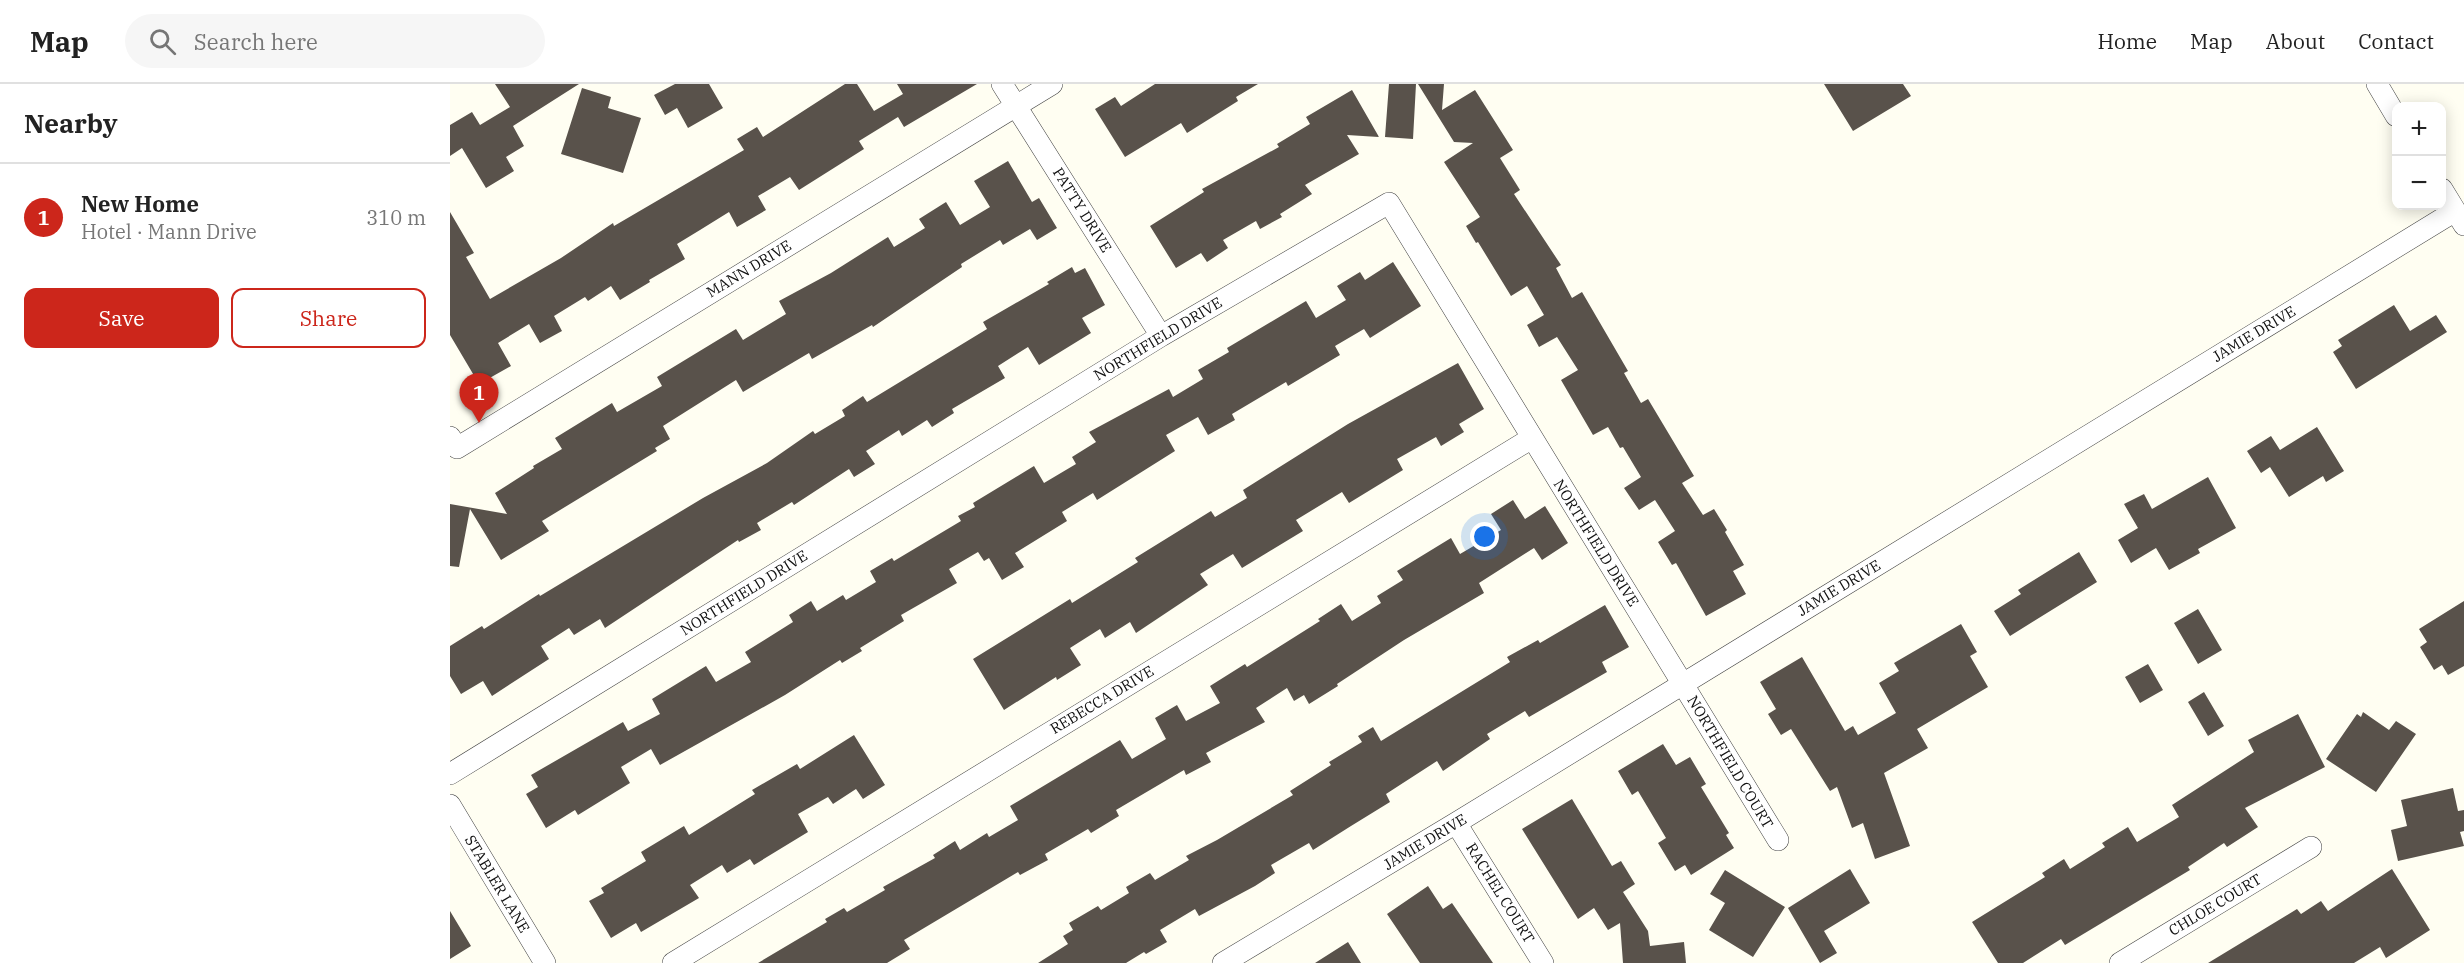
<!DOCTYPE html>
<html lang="en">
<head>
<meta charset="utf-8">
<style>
  body { margin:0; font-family:"IBM Plex Serif",serif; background:#f6f6f6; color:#222 }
  .controls { position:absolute; right:18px; top:18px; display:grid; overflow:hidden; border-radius:12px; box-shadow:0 3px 15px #0003 }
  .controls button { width:54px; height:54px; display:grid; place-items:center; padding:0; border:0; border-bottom:2px solid #e0e0e0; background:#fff; color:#222; font:30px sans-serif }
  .you { position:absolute; left:1035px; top:453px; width:21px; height:21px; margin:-15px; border:4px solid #fff; border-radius:50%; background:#1a73e8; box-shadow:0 0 0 9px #1a73e833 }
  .badge { display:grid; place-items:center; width:39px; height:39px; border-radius:50%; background:#cc261b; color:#fff; font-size:20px; font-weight:700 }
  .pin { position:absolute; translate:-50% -50px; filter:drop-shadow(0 2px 3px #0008) }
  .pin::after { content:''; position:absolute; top:32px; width:21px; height:18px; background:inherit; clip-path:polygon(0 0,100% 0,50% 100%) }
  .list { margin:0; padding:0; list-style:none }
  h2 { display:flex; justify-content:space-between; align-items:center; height:78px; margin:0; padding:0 24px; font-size:26px }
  h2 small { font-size:20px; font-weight:400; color:#767676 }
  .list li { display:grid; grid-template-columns:39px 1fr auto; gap:18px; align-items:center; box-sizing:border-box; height:108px; padding:0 24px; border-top:2px solid #e0e0e0 }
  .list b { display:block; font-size:22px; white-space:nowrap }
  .list p { margin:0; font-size:20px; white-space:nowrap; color:#767676 }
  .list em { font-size:20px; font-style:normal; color:#767676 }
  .actions { display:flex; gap:12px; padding:18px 24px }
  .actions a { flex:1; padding:14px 0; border:2px solid #cc261b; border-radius:12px; text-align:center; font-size:21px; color:#cc261b }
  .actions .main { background:#cc261b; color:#fff }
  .icon { flex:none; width:33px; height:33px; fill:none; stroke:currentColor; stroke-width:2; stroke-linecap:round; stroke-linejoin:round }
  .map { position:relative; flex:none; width:2014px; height:879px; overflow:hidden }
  header { display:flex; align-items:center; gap:36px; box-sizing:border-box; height:84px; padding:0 30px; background:#fff; border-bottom:2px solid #e0e0e0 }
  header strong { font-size:28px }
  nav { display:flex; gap:33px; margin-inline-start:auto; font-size:21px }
  .search { width:420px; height:54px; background:#f6f6f6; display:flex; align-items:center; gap:15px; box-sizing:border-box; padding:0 21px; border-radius:33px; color:#767676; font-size:22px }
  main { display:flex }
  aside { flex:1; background:#fff }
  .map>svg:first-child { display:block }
  .building { fill:#59524b }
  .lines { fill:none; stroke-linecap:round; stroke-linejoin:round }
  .minor-casing { stroke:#434343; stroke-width:22 }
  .minor { stroke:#fff; stroke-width:21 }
  .labels { text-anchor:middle; stroke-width:6; stroke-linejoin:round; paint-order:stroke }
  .street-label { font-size:15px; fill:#101010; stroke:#fff }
</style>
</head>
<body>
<header>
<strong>Map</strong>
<div class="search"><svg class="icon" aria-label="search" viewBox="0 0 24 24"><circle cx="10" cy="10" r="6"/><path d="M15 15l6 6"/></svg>Search here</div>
<nav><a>Home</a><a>Map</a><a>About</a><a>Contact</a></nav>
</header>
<main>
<aside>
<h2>Nearby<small></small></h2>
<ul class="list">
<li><span class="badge">1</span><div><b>New Home</b><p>Hotel · Mann Drive</p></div><em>310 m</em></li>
</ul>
<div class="actions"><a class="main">Save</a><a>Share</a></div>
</aside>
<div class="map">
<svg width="2014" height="879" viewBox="0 0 2014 879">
  <rect width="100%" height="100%" fill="#fffef2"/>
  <path class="building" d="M 45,0 L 129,0 L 63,42 L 74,62 L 56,73 L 64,87 L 36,104 L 12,64 L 0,72 L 0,41 L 22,28 L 30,41 L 60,23 Z
    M 225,0 L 259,0 L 273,24 L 238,44 L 227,24 L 215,31 L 204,11 Z
    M 395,0 L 407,0 L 424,27 L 453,10 L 447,0 L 527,0 L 454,43 L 448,33 L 409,57 L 414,65 L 349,106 L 340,93 L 308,112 L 316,126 L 287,143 L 279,128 L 250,146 L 227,160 L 235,175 L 199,196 L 200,198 L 170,216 L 161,202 L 138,217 L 135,213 L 104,232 L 112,247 L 90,259 L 79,240 L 48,259 L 61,282 L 29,300 L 0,251 L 0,128 L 24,169 L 16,173 L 40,215 L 111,174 L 163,139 L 164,142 L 294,66 L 287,55 L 307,43 L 313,53 Z
    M 705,0 L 808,0 L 786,13 L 788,17 L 737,49 L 731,39 L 675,73 L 645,25 L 665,13 L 671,22 Z
    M 939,0 L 966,0 L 963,55 L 935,53 Z
    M 968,0 L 994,0 L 992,26 L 1025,6 L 1063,66 L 1050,74 L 1070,106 L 1064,110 L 1111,181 L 1106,184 L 1122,214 L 1132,208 L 1178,287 L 1174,289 L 1191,319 L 1198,315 L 1244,392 L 1232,399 L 1253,431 L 1264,425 L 1277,446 L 1275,448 L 1294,481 L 1283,487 L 1296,510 L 1256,532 L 1226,479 L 1222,481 L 1208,458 L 1225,447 L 1205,416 L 1189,426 L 1174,404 L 1191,393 L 1173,363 L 1170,364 L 1158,343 L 1143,351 L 1111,296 L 1128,286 L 1107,253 L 1089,263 L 1077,241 L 1094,231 L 1077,202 L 1061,212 L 1028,158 L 1026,159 L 1016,142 L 1030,133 L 994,78 L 1023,59 L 1004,58 Z
    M 1374,0 L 1453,0 L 1461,12 L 1403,47 Z
    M 132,4 L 161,13 L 158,24 L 191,34 L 173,89 L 111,70 Z
    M 902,6 L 929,53 L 897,51 L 909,70 L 855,101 L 862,110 L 830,130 L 832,133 L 810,145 L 806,137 L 773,156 L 778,164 L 757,178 L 751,169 L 726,184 L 700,142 L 754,108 L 752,105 L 829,63 L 827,60 L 860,40 L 856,33 Z
    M 558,77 L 582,118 L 589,114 L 607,144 L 587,156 L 580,145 L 553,161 L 550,156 L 511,180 L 512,183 L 423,243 L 422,241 L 362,275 L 359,269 L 293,308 L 286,296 L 213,342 L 220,355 L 205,364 L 207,367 L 92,437 L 99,447 L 51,476 L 20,425 L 9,483 L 0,482 L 0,420 L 57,430 L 45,409 L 84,384 L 83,382 L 112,365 L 105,354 L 162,319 L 167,328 L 212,302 L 207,293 L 286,245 L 293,256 L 336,230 L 329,217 L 381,189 L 438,153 L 444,163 L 475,144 L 469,135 L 496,118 L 510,141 L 540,123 L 524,97 Z
    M 943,178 L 971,222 L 920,254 L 914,245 L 885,262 L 890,271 L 838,302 L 836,298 L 782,330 L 785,336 L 758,351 L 748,333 L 716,351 L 725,367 L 647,416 L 643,409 L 612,428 L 617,437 L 565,469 L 574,483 L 552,496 L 539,474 L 534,477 L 528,468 L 499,485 L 507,499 L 451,531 L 454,537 L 410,564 L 412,567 L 392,579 L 390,576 L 335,611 L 210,681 L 201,665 L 171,683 L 180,699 L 128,731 L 125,726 L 96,744 L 76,710 L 88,703 L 81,691 L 173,638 L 178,647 L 210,630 L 202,615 L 256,582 L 266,598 L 301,578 L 295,568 L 343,538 L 339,531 L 361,517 L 367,527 L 393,511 L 396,516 L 426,498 L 420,487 L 442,474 L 444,477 L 511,437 L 508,432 L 525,423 L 523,419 L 584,382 L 594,399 L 626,380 L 622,373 L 646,358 L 639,348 L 719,305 L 723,313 L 753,295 L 748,286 L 779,268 L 777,264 L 856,217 L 866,234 L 896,216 L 887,202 L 910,188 L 915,196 Z
    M 622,183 L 625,189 L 635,184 L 655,221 L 632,234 L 641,249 L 589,281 L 578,263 L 548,282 L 555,294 L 502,325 L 504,329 L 482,343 L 477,336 L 452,352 L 449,346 L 416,367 L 425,380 L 404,393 L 399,385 L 344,421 L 342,418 L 307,439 L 311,446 L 289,458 L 288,456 L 155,544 L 150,535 L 124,551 L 119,544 L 91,562 L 99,575 L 42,612 L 33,597 L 11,610 L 0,592 L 0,562 L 32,542 L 34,545 L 89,510 L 90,512 L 253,414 L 317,379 L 363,347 L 365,350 L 395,332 L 392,326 L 413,312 L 417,318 L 537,245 L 533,238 L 599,200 L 597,198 Z
    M 1944,221 L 1960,247 L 1986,231 L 1997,248 L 1906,305 L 1883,268 L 1892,262 L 1888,256 Z
    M 1008,279 L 1034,325 L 1009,340 L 1014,348 L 991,362 L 986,353 L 947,375 L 953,386 L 899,419 L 892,408 L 846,436 L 853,447 L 792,484 L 783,470 L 750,490 L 758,501 L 686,549 L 680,538 L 655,554 L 650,545 L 620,564 L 631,581 L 607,596 L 606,593 L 554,626 L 523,575 L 620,515 L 622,519 L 688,478 L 685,474 L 761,427 L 765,433 L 797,414 L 793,406 L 898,340 Z
    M 1867,343 L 1894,387 L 1876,398 L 1873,392 L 1839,413 L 1820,383 L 1811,389 L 1797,367 L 1821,352 L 1830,366 Z
    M 1758,393 L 1786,444 L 1748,465 L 1750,469 L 1719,486 L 1706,464 L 1681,479 L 1668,456 L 1688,444 L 1674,420 L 1694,410 L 1702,425 Z
    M 1063,416 L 1075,435 L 1095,422 L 1118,459 L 1092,476 L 1084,464 L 1029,499 L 1034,509 L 954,556 L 887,600 L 888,602 L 859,620 L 854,611 L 844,617 L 837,604 L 806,624 L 815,638 L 756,669 L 761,678 L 736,691 L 734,686 L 666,726 L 669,732 L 641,749 L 638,745 L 595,770 L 598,776 L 570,791 L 568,788 L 454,856 L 460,865 L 437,879 L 308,879 L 377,838 L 375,835 L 394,824 L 397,828 L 435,806 L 433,803 L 485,774 L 483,771 L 505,757 L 510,766 L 537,749 L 539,753 L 568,736 L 560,722 L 670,656 L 682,675 L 716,655 L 705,634 L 727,621 L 736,637 L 770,619 L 760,602 L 795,580 L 797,583 L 870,537 L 868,535 L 891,520 L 902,537 L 931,519 L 927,512 L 953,496 L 947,487 L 1001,454 L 1010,470 L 1051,446 L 1041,430 Z
    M 1629,468 L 1647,498 L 1560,552 L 1544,527 L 1571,510 L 1568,506 Z
    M 2014,517 L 2014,582 L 1998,591 L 1992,581 L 1984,586 L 1970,563 L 1977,558 L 1969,545 Z
    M 1155,521 L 1179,563 L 1152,578 L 1157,588 L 1079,633 L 1075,627 L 1037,650 L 1040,655 L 993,687 L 987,677 L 936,710 L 940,718 L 901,742 L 863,766 L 859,759 L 821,781 L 825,789 L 805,802 L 749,832 L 745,825 L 710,846 L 717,858 L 696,870 L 694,868 L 676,879 L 588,879 L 618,860 L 613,852 L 623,846 L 619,839 L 648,822 L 651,826 L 679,809 L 676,803 L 700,789 L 705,796 L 739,776 L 736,772 L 767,756 L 843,711 L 840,707 L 881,681 L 879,678 L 912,658 L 908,652 L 923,643 L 931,657 L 1060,578 L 1057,573 L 1088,556 L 1090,559 Z
    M 1748,525 L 1772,566 L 1748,580 L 1724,539 Z
    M 1511,540 L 1527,568 L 1520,572 L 1538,603 L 1467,645 L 1478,664 L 1434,689 L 1460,762 L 1425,775 L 1413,739 L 1402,744 L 1387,703 L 1380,707 L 1341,645 L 1331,651 L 1318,630 L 1326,625 L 1310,598 L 1352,573 L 1395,647 L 1403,642 L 1408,651 L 1446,629 L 1429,599 L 1449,587 L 1444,579 Z
    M 1698,580 L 1713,606 L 1690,619 L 1675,593 Z
    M 1754,608 L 1774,642 L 1758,652 L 1738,618 Z
    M 1913,628 L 1939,646 L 1946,637 L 1966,650 L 1926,708 L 1876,675 L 1907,630 L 1911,633 Z
    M 1848,630 L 1875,683 L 1795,724 L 1808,743 L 1777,763 L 1774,759 L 1738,783 L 1740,786 L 1615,861 L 1611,855 L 1573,879 L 1548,879 L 1522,838 L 1595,793 L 1592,789 L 1614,775 L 1620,785 L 1655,763 L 1652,759 L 1678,743 L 1687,758 L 1729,733 L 1722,721 L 1804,668 L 1798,656 Z
    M 404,651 L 435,701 L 413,715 L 406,705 L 383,720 L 378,713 L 348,730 L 358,748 L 304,781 L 300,775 L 277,789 L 272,781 L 240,801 L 249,814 L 191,848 L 186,839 L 161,854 L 139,817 L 154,809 L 151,804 L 196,777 L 191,768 L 234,742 L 239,751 L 305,710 L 302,706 L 347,680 L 350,685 Z
    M 1213,660 L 1226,681 L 1240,673 L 1256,700 L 1251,703 L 1279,749 L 1276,751 L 1284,764 L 1241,791 L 1235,781 L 1225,787 L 1208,759 L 1216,754 L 1188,707 L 1182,711 L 1168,687 Z
    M 2003,704 L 2008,727 L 2014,726 L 2014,747 L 2010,748 L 2014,762 L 1948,777 L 1941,746 L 1957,742 L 1951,716 Z
    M 1122,715 L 1162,782 L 1171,777 L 1185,800 L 1173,808 L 1198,847 L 1200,862 L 1234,858 L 1236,879 L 1173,879 L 1170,839 L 1158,846 L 1144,824 L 1128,835 L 1072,745 Z
    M 1400,785 L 1420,819 L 1374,847 L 1387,869 L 1370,879 L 1338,824 Z
    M 1942,785 L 1980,846 L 1936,874 L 1930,863 L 1904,879 L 1758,879 L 1847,825 L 1851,830 L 1871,817 L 1878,827 Z
    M 1275,786 L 1335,823 L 1303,873 L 1259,846 L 1275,819 L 1260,810 Z
    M 978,802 L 993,825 L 1002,819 L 1043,879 L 970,879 L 937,830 Z
    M 0,827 L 21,862 L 0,875 Z
    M 898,858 L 911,879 L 865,879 Z"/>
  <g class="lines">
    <defs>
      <path id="minor" d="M 552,0 L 711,252
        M 1927,0 L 1946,32
        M 1992,105 L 2014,141
        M 0,353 L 7,364 L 602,0
        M 0,690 L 711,252 L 939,119 L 1328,756
        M 0,721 L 95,879
        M 1006,739 L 1093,879
        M 223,879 L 1082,354
        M 773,879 L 1006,739 L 2005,127
        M 1670,879 L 1861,763"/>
    </defs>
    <use href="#minor" class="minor-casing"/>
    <use href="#minor" class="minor"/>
  </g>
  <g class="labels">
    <g class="street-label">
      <text transform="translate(632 126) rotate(58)" y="5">PATTY DRIVE</text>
      <text transform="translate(299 185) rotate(-31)" y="5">MANN DRIVE</text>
      <text transform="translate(1804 250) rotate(-31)" y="5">JAMIE DRIVE</text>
      <text transform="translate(708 255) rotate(-31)" y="5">NORTHFIELD DRIVE</text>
      <text transform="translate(1146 459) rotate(58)" y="5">NORTHFIELD DRIVE</text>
      <text transform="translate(1389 504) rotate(-31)" y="5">JAMIE DRIVE</text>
      <text transform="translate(294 509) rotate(-32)" y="5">NORTHFIELD DRIVE</text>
      <text transform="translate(652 616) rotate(-31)" y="5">REBECCA DRIVE</text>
      <text transform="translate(1280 678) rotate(59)" y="5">NORTHFIELD COURT</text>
      <text transform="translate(975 758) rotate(-31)" y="5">JAMIE DRIVE</text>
      <text transform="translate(47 800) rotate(59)" y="5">STABLER LANE</text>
      <text transform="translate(1050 809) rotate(58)" y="5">RACHEL COURT</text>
      <text transform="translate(1765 821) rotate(-31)" y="5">CHLOE COURT</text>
    </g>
  </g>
</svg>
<div class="controls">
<button>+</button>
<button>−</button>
</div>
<div class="you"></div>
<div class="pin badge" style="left:29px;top:339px">1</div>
</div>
</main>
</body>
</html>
